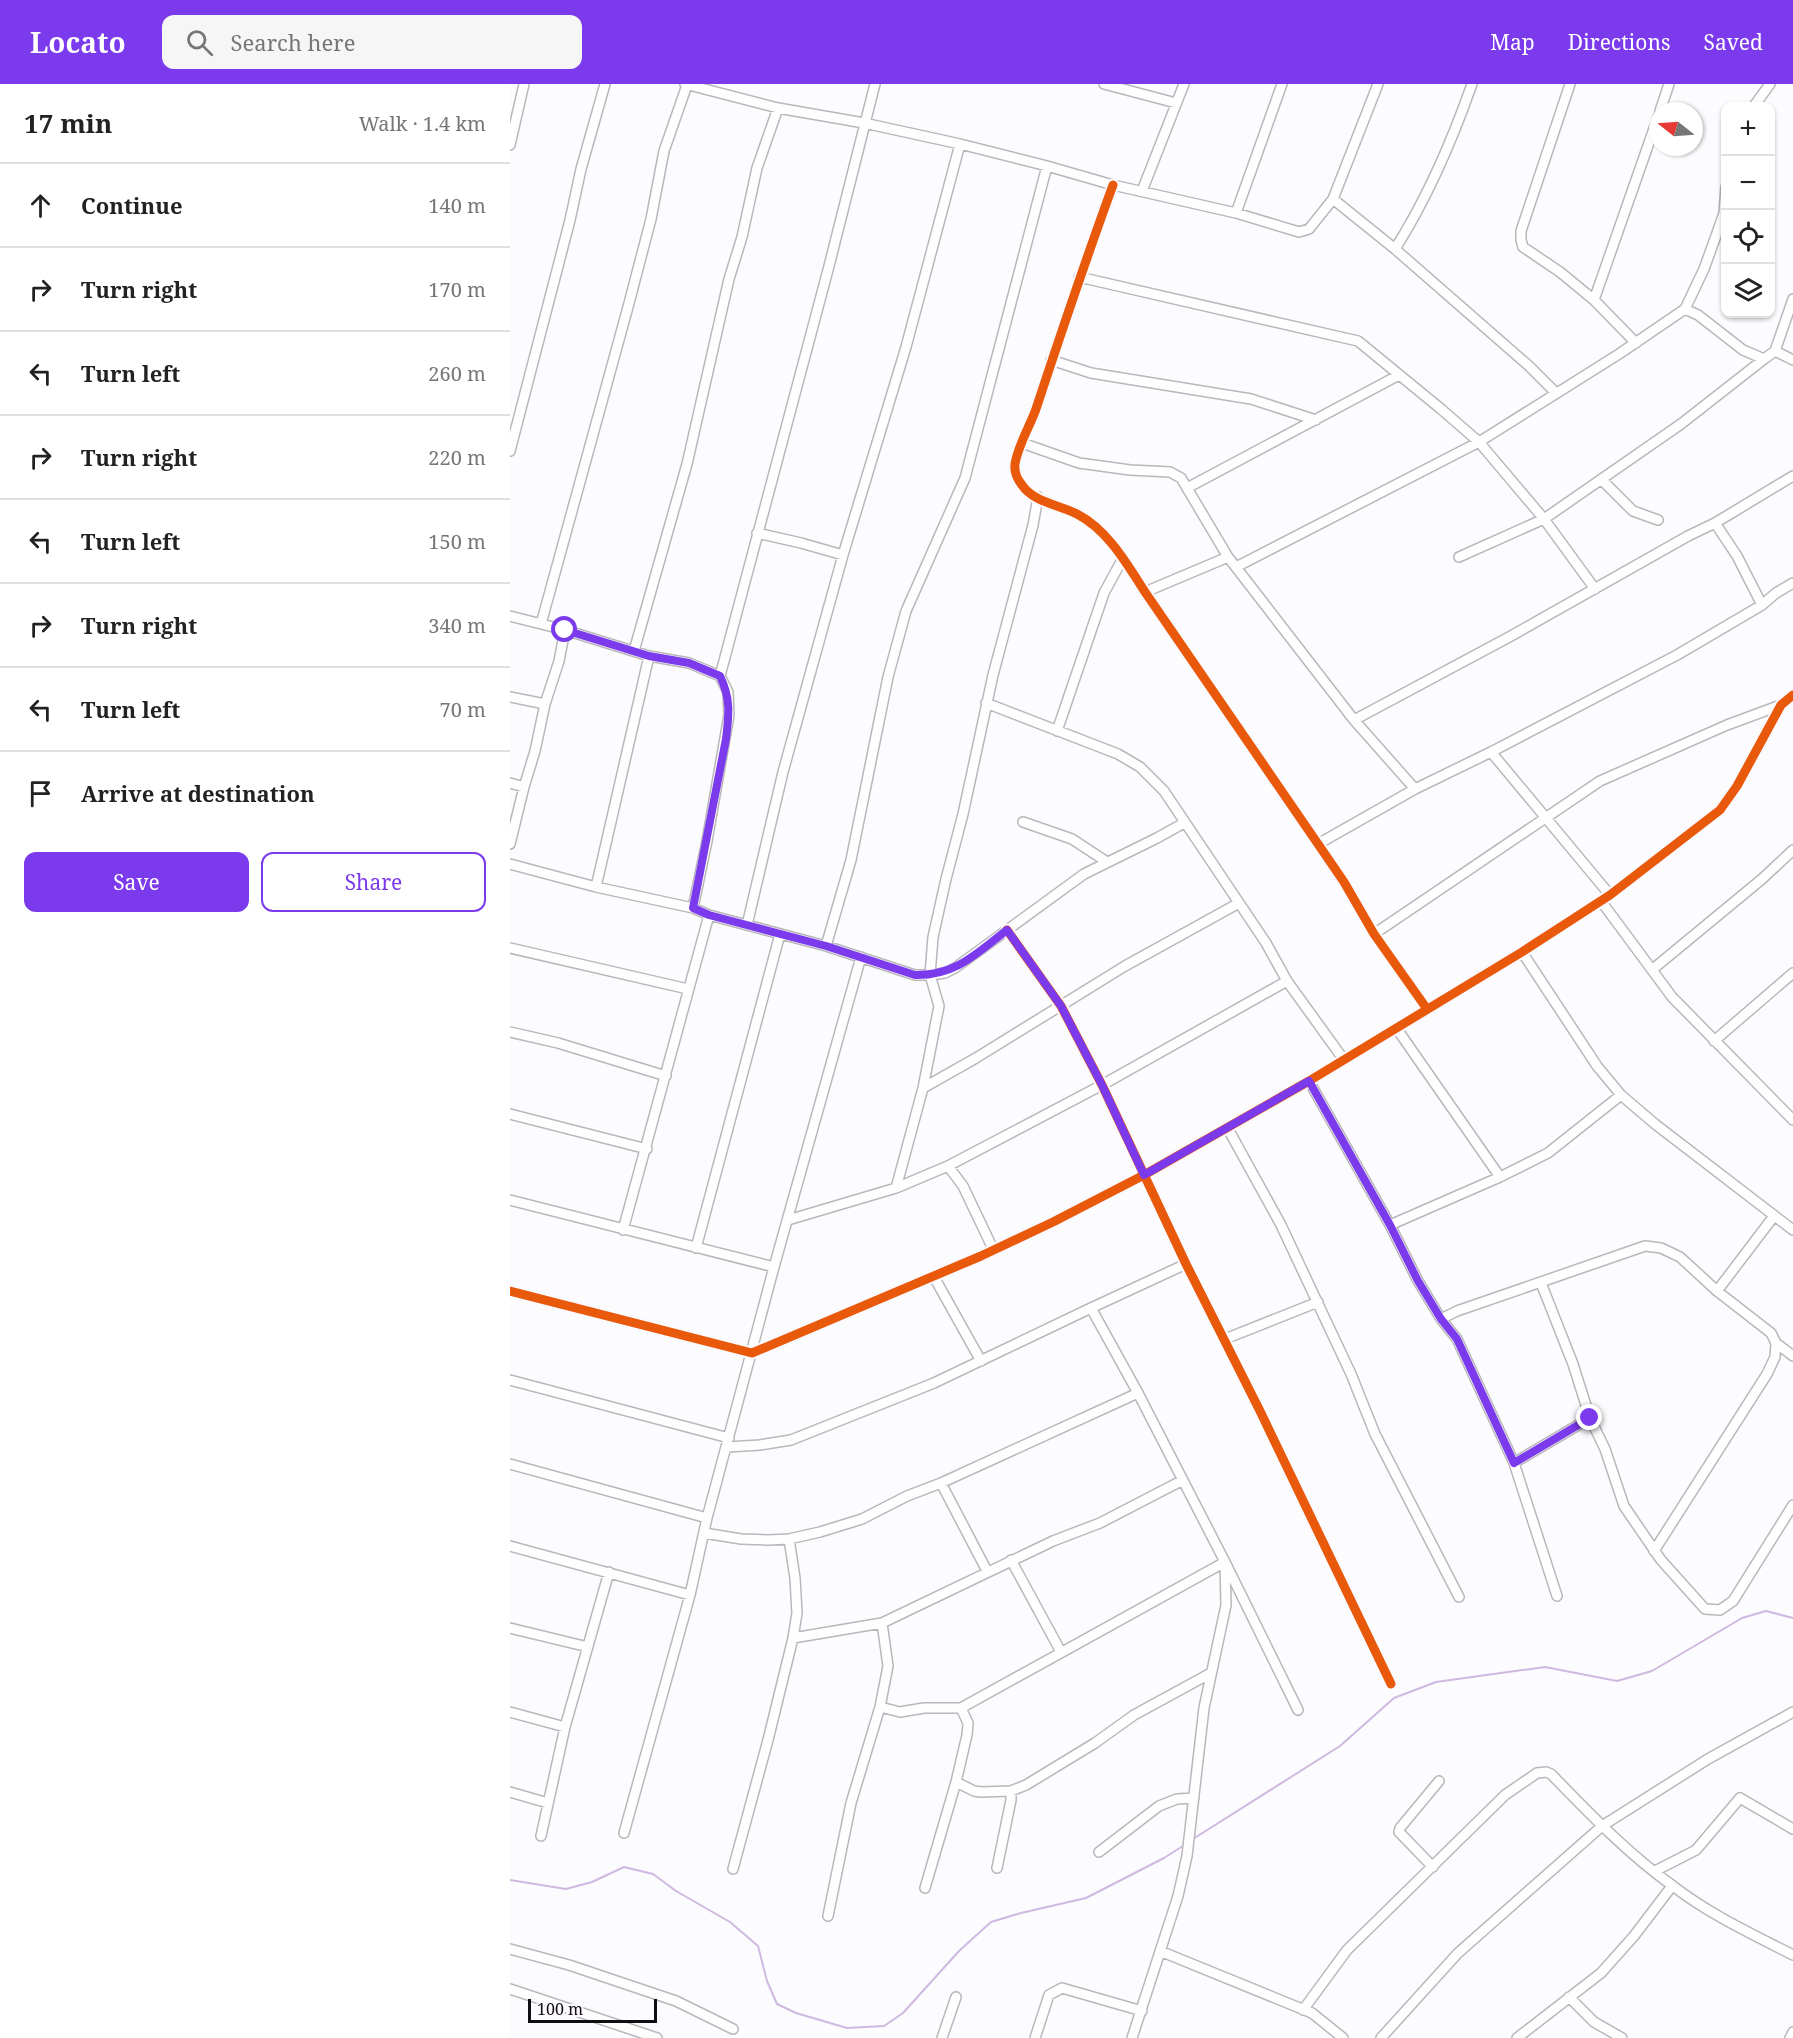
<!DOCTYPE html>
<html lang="en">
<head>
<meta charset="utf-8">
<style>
  body { margin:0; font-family:"Noto Serif",serif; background:#f6f6f6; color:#222 }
  .controls { position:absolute; right:18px; top:18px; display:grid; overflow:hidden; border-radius:12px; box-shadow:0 2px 4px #0004 }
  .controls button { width:54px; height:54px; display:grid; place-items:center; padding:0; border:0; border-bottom:2px solid #e0e0e0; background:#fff; color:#222; font:30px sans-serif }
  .compass { position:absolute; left:1139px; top:18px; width:54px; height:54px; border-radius:50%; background:#fff; box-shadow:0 2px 4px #0004; rotate:287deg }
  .scale { position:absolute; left:18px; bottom:15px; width:129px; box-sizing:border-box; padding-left:6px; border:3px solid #110e13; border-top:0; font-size:16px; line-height:21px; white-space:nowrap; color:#110e13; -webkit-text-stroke:4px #fcfafe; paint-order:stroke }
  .stop { position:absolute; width:18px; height:18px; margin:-14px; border:4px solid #7c3aed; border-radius:50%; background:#fff }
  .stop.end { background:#7c3aed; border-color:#fff; box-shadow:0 2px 6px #0008 }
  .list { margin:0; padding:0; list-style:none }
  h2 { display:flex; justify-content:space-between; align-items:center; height:78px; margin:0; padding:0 24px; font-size:26px }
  h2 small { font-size:20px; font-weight:400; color:#767676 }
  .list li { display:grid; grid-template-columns:39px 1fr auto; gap:18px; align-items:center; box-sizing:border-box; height:84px; padding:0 24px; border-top:2px solid #e0e0e0 }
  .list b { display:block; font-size:22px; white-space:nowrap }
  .list em { font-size:20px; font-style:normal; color:#767676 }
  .actions { display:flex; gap:12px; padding:18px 24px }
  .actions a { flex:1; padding:14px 0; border:2px solid #7c3aed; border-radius:12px; text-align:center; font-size:21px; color:#7c3aed }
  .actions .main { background:#7c3aed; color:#fff }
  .icon { flex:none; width:33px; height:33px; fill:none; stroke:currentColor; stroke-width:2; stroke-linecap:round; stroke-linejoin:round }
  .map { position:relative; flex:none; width:1283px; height:1954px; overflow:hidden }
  header { display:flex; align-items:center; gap:36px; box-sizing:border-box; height:84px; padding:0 30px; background:#7c3aed; color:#fff }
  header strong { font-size:28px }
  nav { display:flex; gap:33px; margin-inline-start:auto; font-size:21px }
  .search { width:420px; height:54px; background:#f6f6f6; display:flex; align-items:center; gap:15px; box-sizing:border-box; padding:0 21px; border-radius:12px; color:#767676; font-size:22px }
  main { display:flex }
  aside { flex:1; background:#fff }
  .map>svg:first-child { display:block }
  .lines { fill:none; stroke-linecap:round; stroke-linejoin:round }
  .stream { stroke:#cfb9e0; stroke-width:2 }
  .minor-casing { stroke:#b9b7bb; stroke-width:12 }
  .minor { stroke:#fffeff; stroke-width:9 }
  .cycleway-casing { stroke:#fcfafe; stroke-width:13 }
  .cycleway { stroke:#e8590c; stroke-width:9 }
  .route { stroke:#7c3aed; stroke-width:8 }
</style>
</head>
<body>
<header>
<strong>Locato</strong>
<div class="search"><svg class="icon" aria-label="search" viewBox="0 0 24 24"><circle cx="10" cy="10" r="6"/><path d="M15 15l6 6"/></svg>Search here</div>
<nav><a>Map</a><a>Directions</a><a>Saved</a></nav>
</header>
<main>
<aside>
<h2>17 min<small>Walk · 1.4 km</small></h2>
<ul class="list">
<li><svg class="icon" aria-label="ahead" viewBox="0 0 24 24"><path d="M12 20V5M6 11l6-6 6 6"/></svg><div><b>Continue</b></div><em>140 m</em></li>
<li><svg class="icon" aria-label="right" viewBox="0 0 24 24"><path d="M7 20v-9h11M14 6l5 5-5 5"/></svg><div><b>Turn right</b></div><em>170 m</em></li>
<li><svg class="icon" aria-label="left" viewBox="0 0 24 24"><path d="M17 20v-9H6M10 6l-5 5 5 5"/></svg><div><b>Turn left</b></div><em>260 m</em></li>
<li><svg class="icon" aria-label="right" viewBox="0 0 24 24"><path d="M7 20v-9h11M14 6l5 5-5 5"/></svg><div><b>Turn right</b></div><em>220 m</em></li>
<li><svg class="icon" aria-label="left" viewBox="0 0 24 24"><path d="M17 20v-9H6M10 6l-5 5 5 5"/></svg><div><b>Turn left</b></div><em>150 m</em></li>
<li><svg class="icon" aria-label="right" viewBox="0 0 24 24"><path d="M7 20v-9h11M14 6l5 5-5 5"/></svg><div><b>Turn right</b></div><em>340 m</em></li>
<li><svg class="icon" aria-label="left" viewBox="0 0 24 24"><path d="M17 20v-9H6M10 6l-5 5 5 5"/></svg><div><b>Turn left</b></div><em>70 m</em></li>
<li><svg class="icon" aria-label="arrive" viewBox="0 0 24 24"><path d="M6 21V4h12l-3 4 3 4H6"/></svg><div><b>Arrive at destination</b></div></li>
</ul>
<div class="actions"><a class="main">Save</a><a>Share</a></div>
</aside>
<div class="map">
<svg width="1283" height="1954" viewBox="0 0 1283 1954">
  <rect width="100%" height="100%" fill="#fcfbfd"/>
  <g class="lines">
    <path class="stream" d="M 683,1755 L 830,1662 L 884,1614 L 926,1598 L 1035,1583 L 1107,1597 L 1142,1587 L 1232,1534 L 1256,1527 L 1283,1534
      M 0,1796 L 56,1805 L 82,1798 L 114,1783 L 143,1790 L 166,1807 L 220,1838 L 248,1862 L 257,1897 L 267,1920 L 286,1929 L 337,1944 L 374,1942 L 393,1929 L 449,1867 L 481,1838 L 511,1829 L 576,1814 L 654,1774 L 676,1760"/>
    <defs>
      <path id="minor" d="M 175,0 L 268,24 L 354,39 L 450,60 L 537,82 L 603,101 L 726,129 L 789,148 L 799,145 L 823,115 L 868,0
        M 594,0 L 666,19
        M 1060,0 L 1011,147 L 1011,156 L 1013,163 L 1050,188 L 1084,216 L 1126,259
        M 1244,22 L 1260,0
        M 1150,27 L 1159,0
        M 0,61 L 14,0
        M 603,101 C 576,175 551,249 526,325 C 520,342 508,361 505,380 C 504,388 507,395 512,401 C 523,418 550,421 567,430 C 598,446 617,480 635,508 L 808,760 L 834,798 L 864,850 L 917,925
        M 632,107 L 674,0
        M 823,115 L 885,165 L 1019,282 L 1046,309
        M 726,129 L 772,0
        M 885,165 C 918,113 942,57 962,0
        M 569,193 L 848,257 L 931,325 L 969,358 L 1034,435 L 1085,505
        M 1084,216 L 1148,33
        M 1175,225 L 1188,231 L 1233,266 L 1254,275 L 1265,267 L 1283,276
        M 1265,267 L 1283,215
        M 541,276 L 581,289 L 741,315 L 806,336
        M 512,359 L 569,379 L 620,386 L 660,388 L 671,394 L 718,473 L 844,636 L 905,705
        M 0,367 L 60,136 L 71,85 L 95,0
        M 1092,396 L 1123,427 L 1148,436
        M 677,404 L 889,291
        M 1205,439 L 1227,472 L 1252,521
        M 247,449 L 291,459 L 333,471
        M 949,473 L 1034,435 L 1171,340 L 1254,275
        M 726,483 L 969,358 L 1109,270 L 1175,225 L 1194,185 L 1207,149 L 1214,129 L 1216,103
        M 635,508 L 718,473
        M 0,532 L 55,546 L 139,572 L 179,579 L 210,592 L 218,608 L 219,631 L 197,757 L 183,824
        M 31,540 L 118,223 L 141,135 L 154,67 L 177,1
        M 124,567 L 177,380 L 219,195 L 232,153 L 247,84 L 268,24
        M 210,592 L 319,182 L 365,0
        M 0,613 L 35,620
        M 476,619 L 608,670 L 630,683 L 654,707 L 756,859 L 777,897 L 834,976
        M 844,636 L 1001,552 L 1178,452 L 1205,439 L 1283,392
        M 547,647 L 594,509 L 613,474
        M 0,699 L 14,703
        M 513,738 L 562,755 L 597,778
        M 0,760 L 14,703 L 25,667 L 35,620 L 49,577 L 55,546
        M 808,760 L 905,705 L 981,668
        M 0,780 L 86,803 L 183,824 L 199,831 L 316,862 L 405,891 L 420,891 L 435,889 L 445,884 L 574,790 L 647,754 L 674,739
        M 86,803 L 139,572
        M 1100,811 L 981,668 L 1167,571 L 1252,521 L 1266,509 L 1283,499
        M 1091,817 L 1162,913 L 1283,1036
        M 237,841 L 273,688 L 333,471 L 396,263 L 450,60
        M 497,846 L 551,922 L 592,1001 L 676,1180 L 750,1327 L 881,1600
        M 864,850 L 1090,697 L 1217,641 L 1271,621
        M 316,862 L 341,776 L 378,593 L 396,527 L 455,394 L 537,82
        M 0,864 L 178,905
        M 1012,868 L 1087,982 L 1111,1011 L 1145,1040 L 1283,1146
        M 1143,885 L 1252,795 L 1283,766
        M 887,945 L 990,1093
        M 0,948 L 48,959 L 156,992
        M 1204,957 L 1283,889
        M 799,997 L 880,1141 L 908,1197 L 931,1235 L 947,1255 L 1004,1379 L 1047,1512
        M 413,1004 L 466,974 L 615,882 L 729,819
        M 0,1030 L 137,1065
        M 717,1043 L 771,1141 L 841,1290 L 865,1350 L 949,1513
        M 438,1082 L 453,1102 L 483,1165
        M 386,1104 L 438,1082 L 592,1001 L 777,897
        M 0,1116 L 264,1183
        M 278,1136 L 386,1104 L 413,1004 L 429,922 L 420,891 L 423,853 L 436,795 L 453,730 L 483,591 L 523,441 L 528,413
        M 880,1141 L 990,1093 L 1038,1069 L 1111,1011
        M 113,1146 L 199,831
        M 186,1164 L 270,850
        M 676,1180 L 581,1224 L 628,1309 L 715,1478 L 788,1626
        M 424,1193 L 471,1277
        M 1031,1199 L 1063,1280 L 1080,1334 L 1095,1365 L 1114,1422 L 1151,1476 L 1195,1525 L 1210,1526 L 1223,1517 L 1283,1421
        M 0,1207 L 242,1269 L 471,1172 L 543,1138 L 634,1091 L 799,997 L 1012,868 L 1100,811 L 1210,726 L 1227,702 L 1271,621 L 1283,611
        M 1207,1207 L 1264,1132
        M 931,1235 L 947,1227 L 1135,1162 L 1151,1164 L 1170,1173 L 1207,1207 L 1261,1249 L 1266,1259 L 1265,1273 L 1257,1290 L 1144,1467
        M 715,1255 L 808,1218
        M 1266,1259 L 1283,1272
        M 0,1296 L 219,1354
        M 217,1363 L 250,1361 L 281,1356 L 424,1299 L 581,1224
        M 1004,1379 L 1080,1334
        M 0,1380 L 197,1434 L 180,1511 L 114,1749
        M 431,1399 L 477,1487
        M 197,1434 L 264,1183 L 351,873
        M 194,1449 L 231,1455 L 258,1456 L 279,1455 L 310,1448 L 352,1435 L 397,1412 L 431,1399 L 628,1309
        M 0,1462 L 180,1511
        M 501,1476 L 551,1568
        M 0,1544 L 78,1563
        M 283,1554 L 372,1539 L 543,1457 L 590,1439 L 673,1396
        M 370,1623 L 390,1628 L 414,1624 L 451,1624 L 458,1639 L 457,1651 L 446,1698 L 415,1804
        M 451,1624 L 715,1478 L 716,1521 L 694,1624 L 677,1772 L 668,1812 L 622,1954
        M 0,1628 L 55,1643
        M 446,1698 L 464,1707 L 471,1708 L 501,1707 L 516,1701 L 585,1659 L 624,1631 L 701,1589
        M 0,1708 L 38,1719
        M 31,1752 L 55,1643 L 99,1488
        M 589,1768 L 649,1722 L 667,1715 L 684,1714
        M 923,1783 L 889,1748 L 890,1744 L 929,1697
        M 487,1784 L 501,1716 L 501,1707
        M 223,1785 L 258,1656 L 283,1554 L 287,1529 L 285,1494 L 279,1455
        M 1145,1787 L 1186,1766 L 1230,1714 L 1283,1745
        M 318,1832 L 341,1719 L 370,1623 L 378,1582 L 372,1539
        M 0,1865 L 59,1881 L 166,1917 L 223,1945
        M 650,1867 L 802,1929 L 833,1954
        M 0,1905 L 147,1954
        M 1059,1913 L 1084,1938 L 1112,1954
        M 793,1926 L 837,1866 L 995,1711 L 1027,1689 L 1036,1688 L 1041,1690 C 1079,1729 1118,1770 1163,1802 C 1199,1830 1242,1850 1283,1871
        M 432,1954 L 446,1913
        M 525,1954 L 539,1911 L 552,1904 L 632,1927
        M 871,1954 L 948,1869 L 1092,1742 L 1198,1675 L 1283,1628
        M 1007,1954 L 1091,1889 L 1124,1852 L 1162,1802
        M 1280,1954 L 1283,1948"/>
    </defs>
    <use href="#minor" class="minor-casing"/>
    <use href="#minor" class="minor"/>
    <defs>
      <path id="cycleway" d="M 603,101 C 576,175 551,249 526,325 C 520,342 508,361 505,380 C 504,388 507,395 512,401 C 523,418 550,421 567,430 C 598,446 617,480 635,508 L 808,760 L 834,798 L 864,850 L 917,925
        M 497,846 L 551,922 L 592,1001 L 676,1180 L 750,1327 L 881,1600
        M 0,1207 L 242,1269 L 471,1172 L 543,1138 L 634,1091 L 799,997 L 1012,868 L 1100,811 L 1210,726 L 1227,702 L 1271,621 L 1283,611"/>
    </defs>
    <use href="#cycleway" class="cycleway-casing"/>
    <use href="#cycleway" class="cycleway"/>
  </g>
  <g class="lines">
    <path class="route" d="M 55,546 L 139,572 L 179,579 L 210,592 C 221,615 219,630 216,655 L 183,824 L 199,831 L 316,862 L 405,891 C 446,892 467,869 497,846 L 551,922 L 592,1001 L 634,1091 L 799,997 L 880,1141 L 908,1197 L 931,1235 L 947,1255 L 1004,1379 L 1080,1334"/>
  </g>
</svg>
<div class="controls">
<button>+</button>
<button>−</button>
<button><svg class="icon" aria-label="locate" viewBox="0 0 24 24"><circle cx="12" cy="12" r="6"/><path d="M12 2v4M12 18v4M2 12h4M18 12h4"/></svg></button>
<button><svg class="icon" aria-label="layers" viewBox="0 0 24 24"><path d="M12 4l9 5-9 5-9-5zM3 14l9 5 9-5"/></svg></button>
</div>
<svg class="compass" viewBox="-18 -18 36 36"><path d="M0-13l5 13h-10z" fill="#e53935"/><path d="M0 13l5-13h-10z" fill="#767676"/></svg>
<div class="scale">100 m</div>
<div class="stop" style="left:55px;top:546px"></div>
<div class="stop end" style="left:1080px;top:1334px"></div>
</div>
</main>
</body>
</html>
